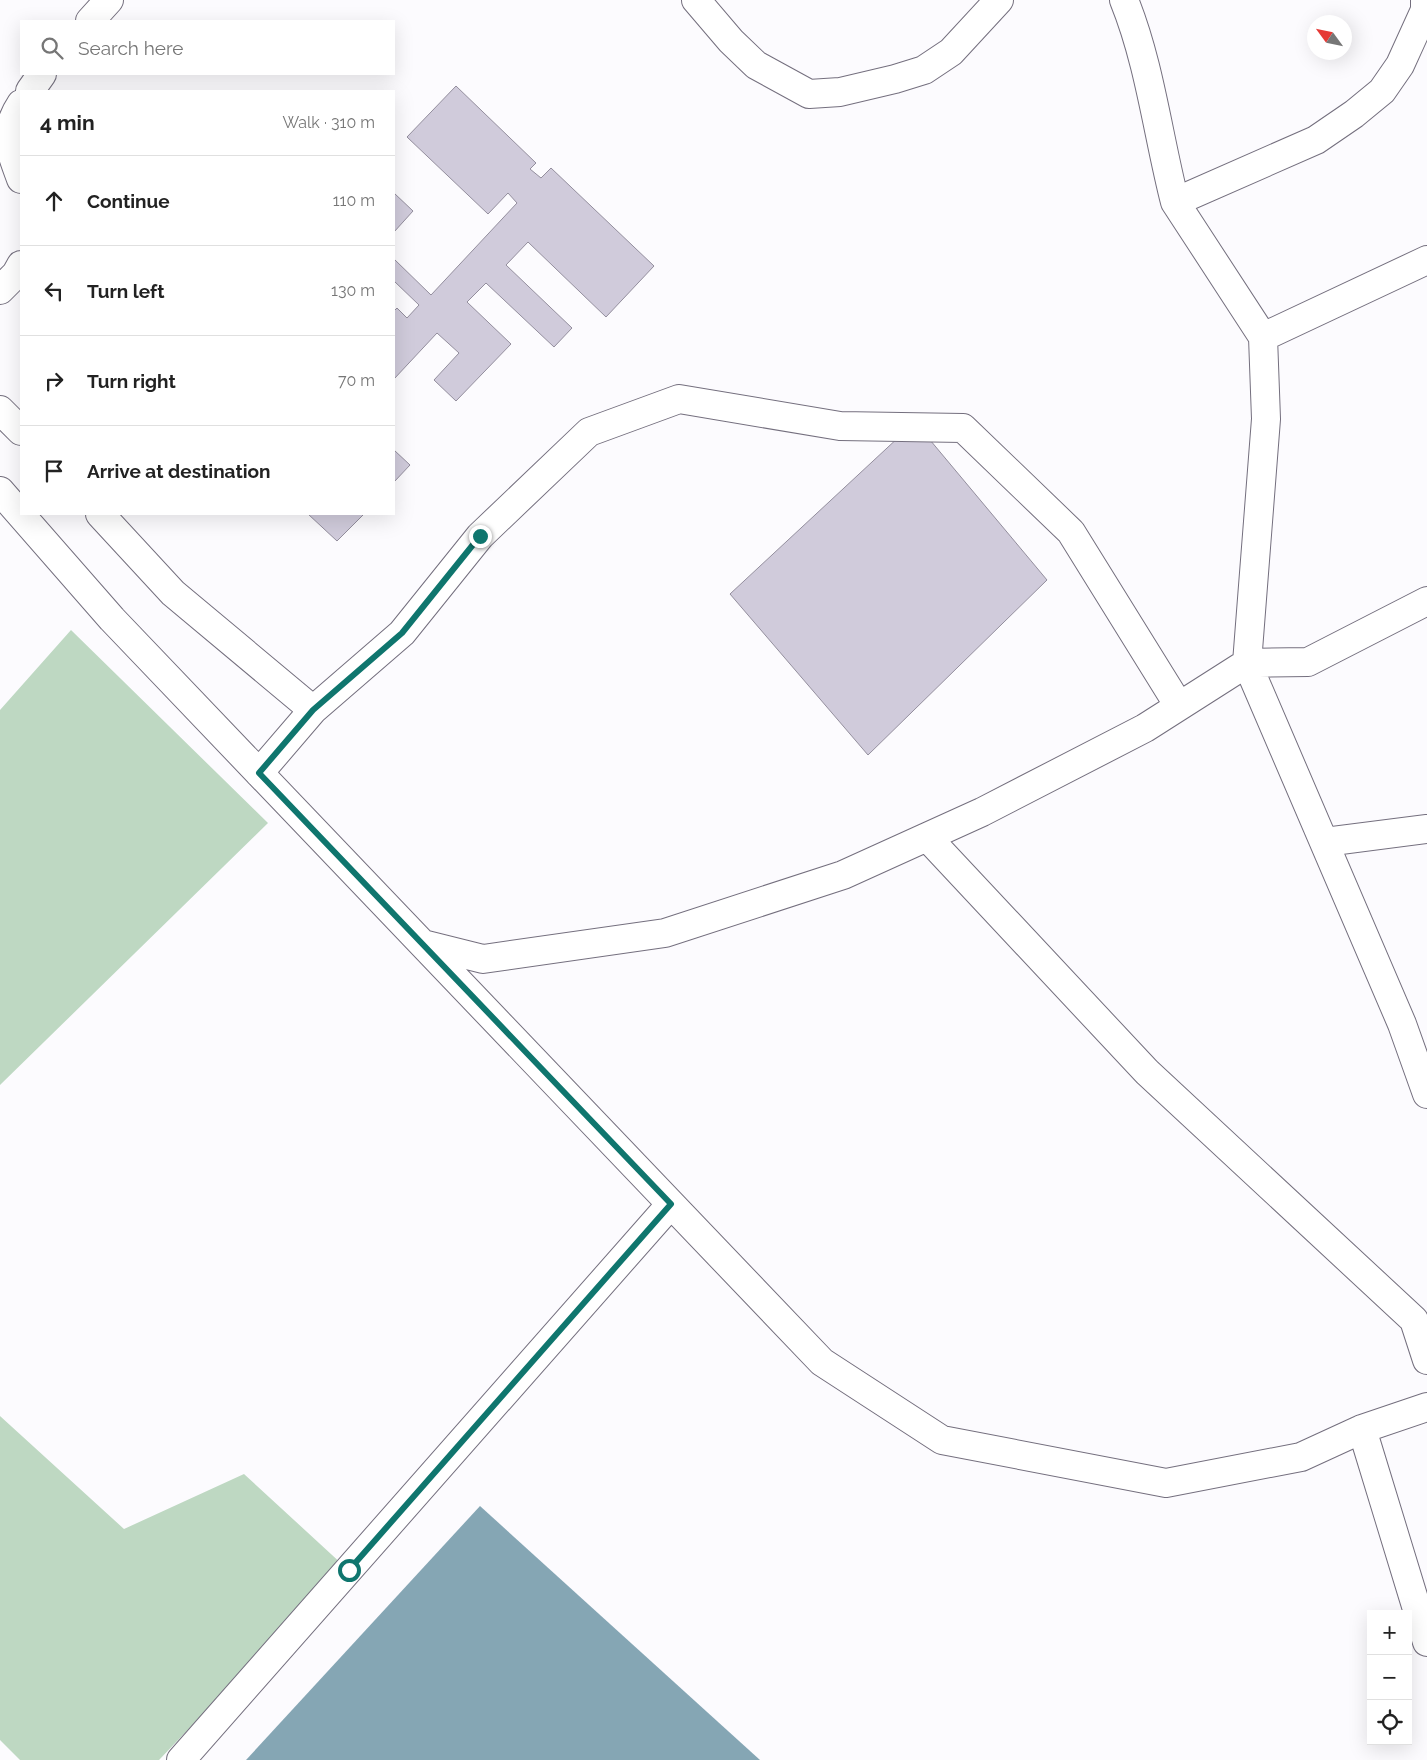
<!DOCTYPE html>
<html lang="en">
<head>
<meta charset="utf-8">
<style>
  body { margin:0; font-family:Raleway,sans-serif; background:#f2f2f2; color:#222 }
  .controls { position:absolute; right:15px; bottom:15px; display:grid; overflow:hidden; border-radius:0px; box-shadow:0 5px 20px #0002 }
  .controls button { width:45px; height:45px; display:grid; place-items:center; padding:0; border:0; border-bottom:1px solid #e0e0e0; background:#fff; color:#222; font:25px sans-serif }
  .compass { position:absolute; left:1307px; top:15px; width:45px; height:45px; border-radius:50%; background:#fff; box-shadow:0 5px 20px #0002; rotate:303deg }
  .stop { position:absolute; width:15px; height:15px; margin:-11px; border:4px solid #0f766e; border-radius:50%; background:#fff }
  .stop.end { background:#0f766e; border-color:#fff; box-shadow:0 1px 5px #0008 }
  .list { margin:0; padding:0; list-style:none }
  h2 { display:flex; justify-content:space-between; align-items:center; height:65px; margin:0; padding:0 20px; font-size:21px }
  h2 small { font-size:16px; font-weight:400; color:#767676 }
  .list li { display:grid; grid-template-columns:32px 1fr auto; gap:15px; align-items:center; box-sizing:border-box; height:90px; padding:0 20px; border-top:1px solid #e0e0e0 }
  .list b { display:block; font-size:19px; white-space:nowrap }
  .list em { font-size:16px; font-style:normal; color:#767676 }
  .icon { flex:none; width:28px; height:28px; fill:none; stroke:currentColor; stroke-width:2; stroke-linecap:round; stroke-linejoin:round }
  .map { position:relative; flex:none; width:1427px; height:1760px; overflow:hidden }
  .search { position:absolute; background:#fff; box-shadow:0 5px 20px #0002; left:20px; top:20px; width:375px; height:55px; display:flex; align-items:center; gap:12px; box-sizing:border-box; padding:0 18px; border-radius:0px; color:#767676; font-size:19px }
  .panel { position:absolute; background:#fff; box-shadow:0 5px 20px #0002; left:20px; top:90px; width:375px; height:425px; border-radius:0px }
  .map>svg:first-child { display:block }
  .green { fill:#bed8c2 }
  .water { fill:#85a6b4 }
  .building { fill:#d0cbdb; stroke:#938e9d }
  .lines { fill:none; stroke-linecap:round; stroke-linejoin:round }
  .minor-casing { stroke:#746f7e; stroke-width:30 }
  .minor { stroke:#fff; stroke-width:28 }
  .route { stroke:#0f766e; stroke-width:6 }
</style>
</head>
<body>
<div class="map">
<svg width="1427" height="1760" viewBox="0 0 1427 1760">
  <rect width="100%" height="100%" fill="#fcfbfe"/>
  <path class="green" d="M 71,630 L 268,823 L 0,1085 L 0,710 Z
    M 0,1416 L 124,1529 L 244,1474 L 344,1566 L 159,1760 L 20,1760 L 0,1740 Z"/>
  <path class="water" d="M 480,1506 L 760,1760 L 246,1760 Z"/>
  <path class="building" d="M 456,86 L 536,163 L 530,169 L 541,178 L 551,168 L 654,266 L 606,317 L 528,242 L 506,265 L 572,328 L 554,347 L 486,283 L 467,302 L 511,344 L 456,401 L 434,380 L 459,353 L 437,333 L 394,379 L 394,311 L 397,308 L 407,318 L 419,305 L 394,281 L 394,259 L 431,295 L 517,203 L 508,193 L 488,214 L 407,137 Z
    M 394,193 L 413,211 L 394,232 Z
    M 915,422 L 1047,580 L 868,755 L 730,594 Z
    M 394,450 L 410,465 L 394,482 Z
    M 308,514 L 364,514 L 337,541 Z"/>
  <g class="lines">
    <defs>
      <path id="minor" d="M 696,0 L 731,41 L 756,65 L 809,94 L 840,92 L 895,79 L 924,70 L 951,52 L 999,0
        M 1124,0 C 1150,64 1158,136 1175,202
        M 90,21 L 109,0
        M 30,91 L 42,74
        M 21,104 C 2,133 10,149 21,179
        M 1427,260 L 1263,337 L 1266,419 L 1247,663 L 1308,662 L 1427,601
        M 0,290 L 16,274 L 21,265
        M 1263,337 L 1175,202 L 1316,140 L 1354,114 L 1382,91 L 1400,65 L 1425,10 L 1425,0
        M 0,410 L 21,431
        M 0,491 L 112,619 L 822,1362 L 942,1440 L 1166,1483 L 1301,1457 L 1362,1429 L 1427,1407
        M 100,514 L 173,593 L 313,710 L 259,773
        M 313,710 L 402,633 L 480,536 L 589,432 L 679,399 L 840,426 L 963,428 L 1071,532 L 1179,706
        M 927,837 L 1147,1072 L 1414,1320 L 1427,1360
        M 1325,842 L 1427,829
        M 423,944 L 483,959 L 665,933 L 843,875 L 982,812 L 1145,728 L 1247,663 L 1402,1024 L 1427,1094
        M 1362,1429 L 1427,1642
        M 181,1760 L 671,1204"/>
    </defs>
    <use href="#minor" class="minor-casing"/>
    <use href="#minor" class="minor"/>
  </g>
  <g class="lines">
    <path class="route" d="M 349,1570 L 671,1204 L 259,773 L 313,710 L 402,633 L 480,536"/>
  </g>
</svg>
<div class="controls">
<button>+</button>
<button>−</button>
<button><svg class="icon" aria-label="locate" viewBox="0 0 24 24"><circle cx="12" cy="12" r="6"/><path d="M12 2v4M12 18v4M2 12h4M18 12h4"/></svg></button>
</div>
<svg class="compass" viewBox="-18 -18 36 36"><path d="M0-13l5 13h-10z" fill="#e53935"/><path d="M0 13l5-13h-10z" fill="#767676"/></svg>
<div class="stop" style="left:349px;top:1570px"></div>
<div class="stop end" style="left:480px;top:536px"></div>
<div class="search"><svg class="icon" aria-label="search" viewBox="0 0 24 24"><circle cx="10" cy="10" r="6"/><path d="M15 15l6 6"/></svg>Search here</div>
<section class="panel">
<h2>4 min<small>Walk · 310 m</small></h2>
<ul class="list">
<li><svg class="icon" aria-label="ahead" viewBox="0 0 24 24"><path d="M12 20V5M6 11l6-6 6 6"/></svg><div><b>Continue</b></div><em>110 m</em></li>
<li><svg class="icon" aria-label="left" viewBox="0 0 24 24"><path d="M17 20v-9H6M10 6l-5 5 5 5"/></svg><div><b>Turn left</b></div><em>130 m</em></li>
<li><svg class="icon" aria-label="right" viewBox="0 0 24 24"><path d="M7 20v-9h11M14 6l5 5-5 5"/></svg><div><b>Turn right</b></div><em>70 m</em></li>
<li><svg class="icon" aria-label="arrive" viewBox="0 0 24 24"><path d="M6 21V4h12l-3 4 3 4H6"/></svg><div><b>Arrive at destination</b></div></li>
</ul>
</section>
</div>
</body>
</html>
